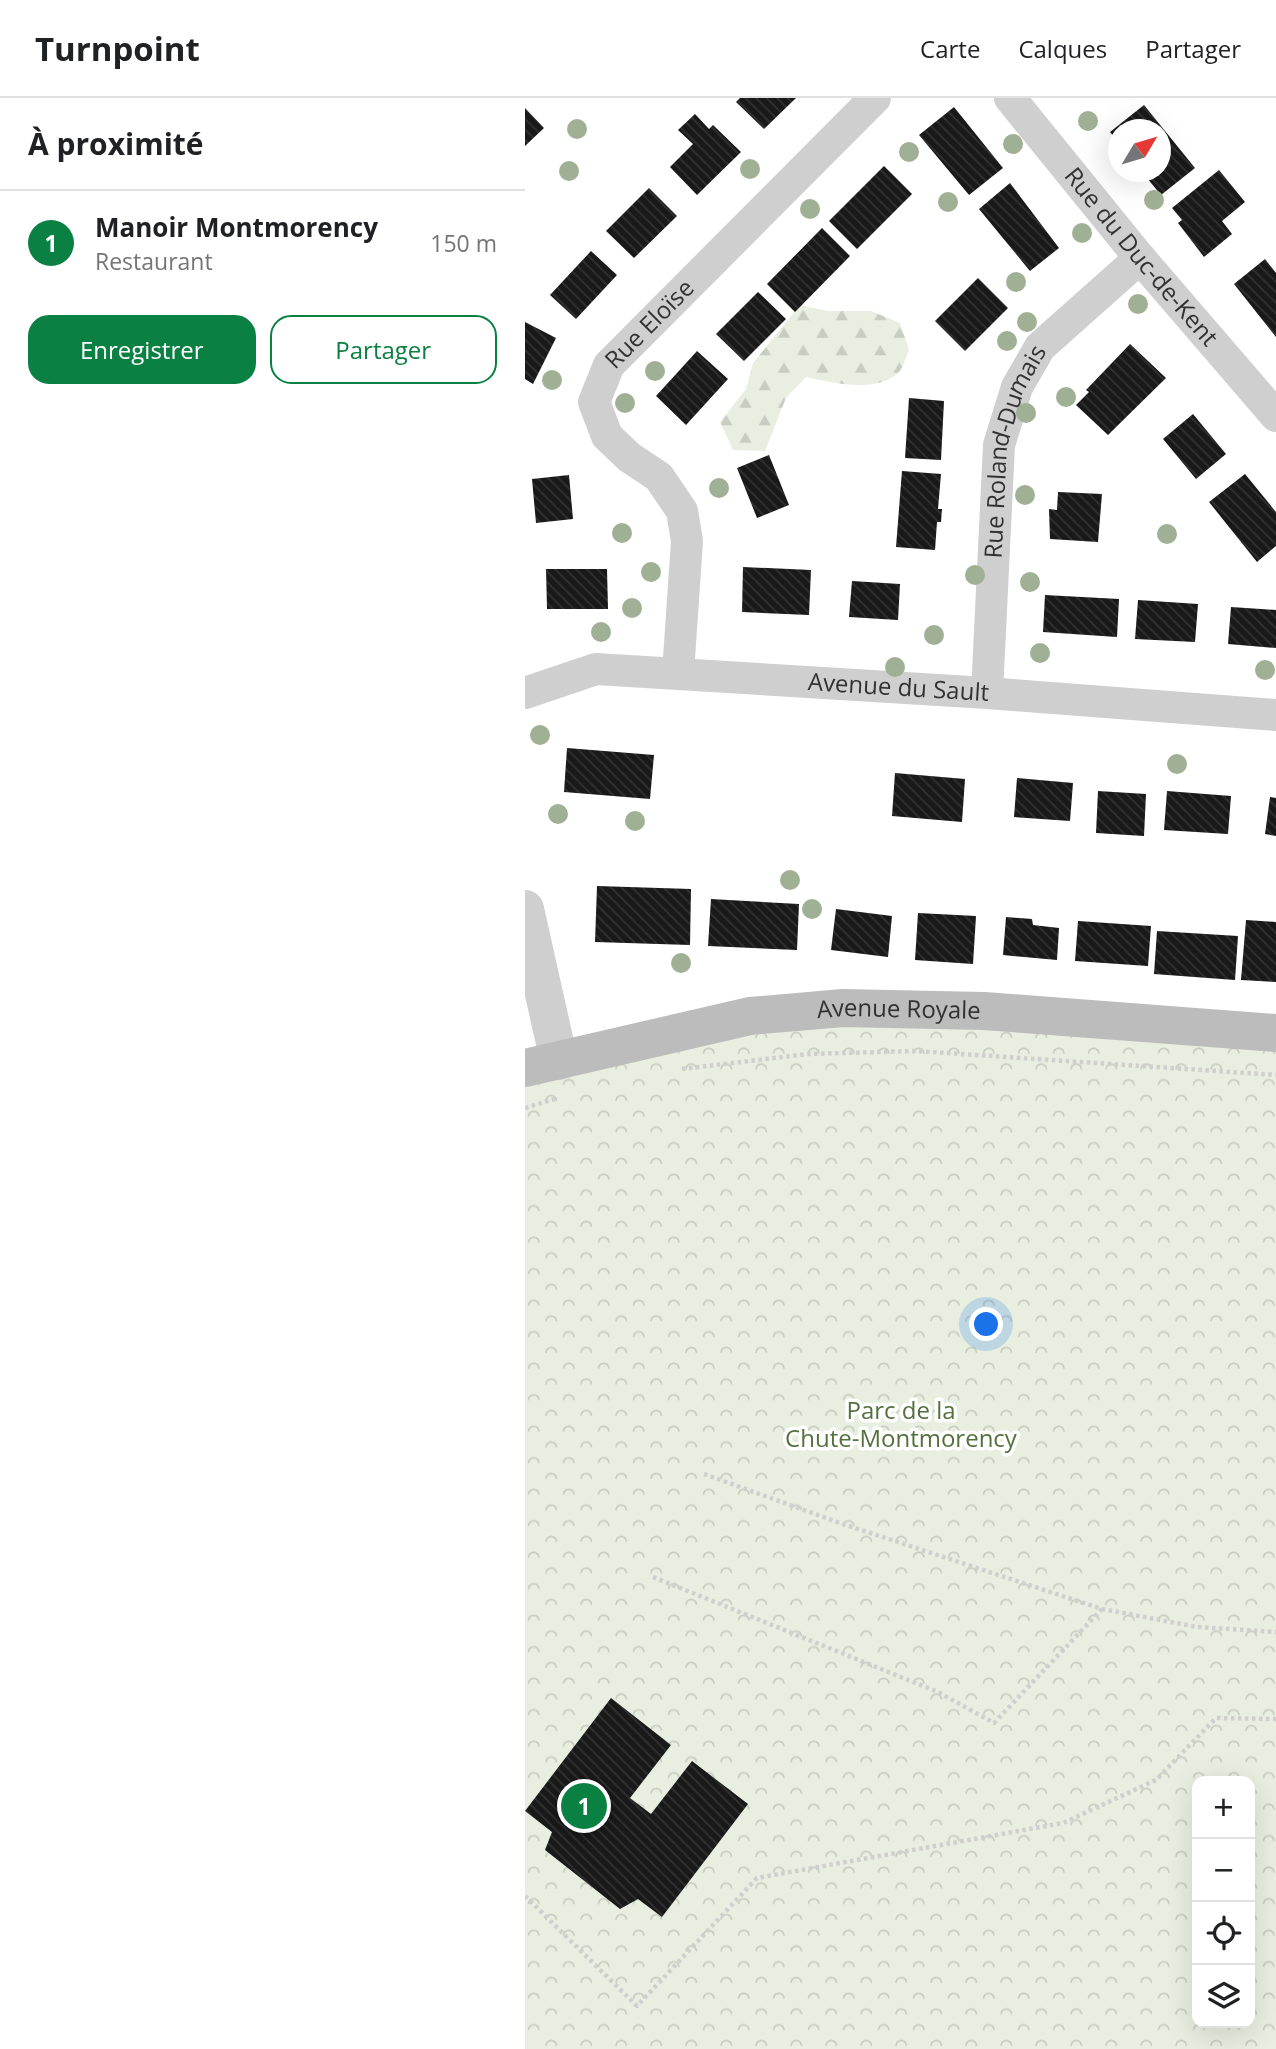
<!DOCTYPE html>
<html lang="fr">
<head>
<meta charset="utf-8">
<style>
  body { margin:0; font-family:"Open Sans",sans-serif; background:#f6f6f6; color:#202124 }
  .controls { position:absolute; right:21px; bottom:21px; display:grid; overflow:hidden; border-radius:14px; box-shadow:0 7px 28px #0002 }
  .controls button { width:63px; height:63px; display:grid; place-items:center; padding:0; border:0; border-bottom:2px solid #e0e0e0; background:#fff; color:#202124; font:35px sans-serif }
  .compass { position:absolute; left:583px; top:21px; width:63px; height:63px; border-radius:50%; background:#fff; box-shadow:0 7px 28px #0002; rotate:52deg }
  .you { position:absolute; left:462px; top:1227px; width:24px; height:24px; margin:-18px; border:5px solid #fff; border-radius:50%; background:#1a73e8; box-shadow:0 0 0 10px #1a73e833 }
  .badge { display:grid; place-items:center; width:46px; height:46px; border-radius:50%; background:#0b8043; color:#fff; font-size:23px; font-weight:700 }
  .pin { position:absolute; translate:-50% -50%; border:4px solid #fff; box-shadow:0 2px 7px #0006 }
  .list { margin:0; padding:0; list-style:none }
  h2 { display:flex; justify-content:space-between; align-items:center; height:91px; margin:0; padding:0 28px; font-size:30px }
  h2 small { font-size:23px; font-weight:400; color:#757577 }
  .list li { display:grid; grid-template-columns:46px 1fr auto; gap:21px; align-items:center; box-sizing:border-box; height:105px; padding:0 28px; border-top:2px solid #e0e0e0 }
  .list b { display:block; font-size:26px; white-space:nowrap }
  .list p { margin:0; font-size:23px; white-space:nowrap; color:#757577 }
  .list em { font-size:23px; font-style:normal; color:#757577 }
  .actions { display:flex; gap:14px; padding:21px 28px }
  .actions a { flex:1; padding:16px 0; border:2px solid #0b8043; border-radius:21px; text-align:center; font-size:24px; color:#0b8043 }
  .actions .main { background:#0b8043; color:#fff }
  .icon { flex:none; width:38px; height:38px; fill:none; stroke:currentColor; stroke-width:2; stroke-linecap:round; stroke-linejoin:round }
  .map { position:relative; flex:none; width:751px; height:1951px; overflow:hidden }
  header { display:flex; align-items:center; gap:42px; box-sizing:border-box; height:98px; padding:0 35px; background:#fff; border-bottom:2px solid #e0e0e0 }
  header strong { font-size:33px }
  nav { display:flex; gap:38px; margin-inline-start:auto; font-size:24px }
  main { display:flex }
  aside { flex:1; background:#fff }
  .map>svg:first-child { display:block }
  .forest { fill:url(#forest-firs) }
  .park { fill:url(#park-crowns); fill-rule:evenodd }
  .building { fill:url(#building-back-hatch) }
  .lines { fill:none; stroke-linecap:round; stroke-linejoin:round }
  .path { stroke:#cfcfcf; stroke-width:4.5; stroke-dasharray:3.5 3.5; stroke-linecap:butt }
  .minor { stroke:#cfcfcf; stroke-width:32 }
  .tertiary { stroke:#cfcfcf; stroke-width:38 }
  .secondary { stroke:#bcbcbc; stroke-width:38 }
  .tree { fill:#a0b094 }
  .labels { text-anchor:middle; stroke-width:7; stroke-linejoin:round; paint-order:stroke }
  .street-label { font-size:24px; fill:#323232; stroke:#fff }
  .park-label { font-size:24px; fill:#53703d; stroke:#fff }
</style>
</head>
<body>
<header>
<strong>Turnpoint</strong>
<nav><a>Carte</a><a>Calques</a><a>Partager</a></nav>
</header>
<main>
<aside>
<h2>À proximité<small></small></h2>
<ul class="list">
<li><span class="badge">1</span><div><b>Manoir Montmorency</b><p>Restaurant</p></div><em>150 m</em></li>
</ul>
<div class="actions"><a class="main">Enregistrer</a><a>Partager</a></div>
</aside>
<div class="map">
<svg width="751" height="1951" viewBox="0 0 751 1951">
  <defs>
    <pattern id="forest-firs" width="22" height="20" patternUnits="userSpaceOnUse" patternTransform="scale(1.75)"><rect width="22" height="20" fill="#e8efe0"/><path d="M5 1l3.5 6h-7zM16 11l3.5 6h-7z" fill="#c7cdc1"/></pattern>
    <pattern id="park-crowns" width="20" height="18" patternUnits="userSpaceOnUse" patternTransform="scale(1.75)"><rect width="20" height="18" fill="#e8efe0"/><path d="M2 6a3 3 0 1 1 6 0M12 15a3 3 0 1 1 6 0" fill="none" stroke="#c7cdc1"/></pattern>
    <pattern id="building-back-hatch" width="6" height="6" patternUnits="userSpaceOnUse" patternTransform="scale(1.75)"><rect width="6" height="6" fill="#191919"/><path d="M-1 5l2 2M0 0l6 6M5-1l2 2" fill="none" stroke="#323232"/></pattern>
  </defs>
  <rect width="100%" height="100%" fill="#fff"/>
  <path class="forest" d="M 275,207 L 303,213 L 346,213 L 375,225 L 384,252 C 381,259 378,271 372,276 C 348,295 308,285 281,279 L 261,300 L 240,353 L 208,352 L 195,324 L 221,291 L 228,265 Z"/>
  <path class="park" d="M 225,918 L 751,935 L 751,1951 L 0,1951 L 0,970 ZM 672,1683 L 725,1683 L 725,1925 L 672,1925 Z"/>
  <path class="building" d="M 215,0 L 271,0 L 239,31 L 211,4 Z
    M 619,7 L 670,70 L 636,97 L 617,74 L 636,74 L 636,32 L 594,32 L 594,45 L 585,34 Z
    M 429,9 L 478,70 L 444,97 L 394,37 Z
    M 0,10 L 19,30 L 0,48 Z
    M 170,16 L 184,31 L 188,27 L 216,54 L 172,97 L 145,69 L 168,46 L 153,32 Z
    M 359,68 L 387,96 L 332,151 L 304,123 Z
    M 694,72 L 720,104 L 697,123 L 707,136 L 679,159 L 653,125 L 657,122 L 647,110 Z
    M 485,85 L 534,150 L 505,173 L 454,111 Z
    M 124,90 L 152,118 L 109,160 L 81,133 Z
    M 297,130 L 325,158 L 270,214 L 242,186 Z
    M 66,153 L 92,177 L 51,221 L 25,197 Z
    M 740,161 L 751,175 L 751,239 L 709,186 Z
    M 453,180 L 483,210 L 440,253 L 410,223 Z
    M 233,194 L 261,221 L 219,263 L 191,236 Z
    M 0,224 L 31,240 L 8,286 L 0,281 Z
    M 605,246 L 641,280 L 583,337 L 551,307 L 564,294 L 561,292 Z
    M 172,253 L 203,281 L 161,327 L 131,298 Z
    M 384,300 L 419,303 L 416,362 L 380,360 Z
    M 668,316 L 701,356 L 671,381 L 638,341 Z
    M 244,357 L 264,407 L 232,420 L 212,370 Z
    M 377,373 L 416,376 L 413,411 L 417,411 L 416,424 L 412,424 L 410,452 L 371,449 Z
    M 720,376 L 751,414 L 751,448 L 732,464 L 684,404 Z
    M 44,377 L 48,421 L 11,425 L 7,381 Z
    M 533,394 L 577,396 L 573,444 L 525,441 L 524,411 L 532,412 Z
    M 218,469 L 286,472 L 284,517 L 217,514 Z
    M 21,471 L 82,471 L 83,511 L 22,511 Z
    M 327,483 L 375,486 L 373,522 L 324,519 Z
    M 520,497 L 594,501 L 592,539 L 518,534 Z
    M 613,502 L 673,506 L 670,544 L 610,541 Z
    M 706,509 L 751,512 L 751,550 L 703,546 Z
    M 42,650 L 129,657 L 125,701 L 39,694 Z
    M 370,675 L 440,681 L 437,724 L 367,718 Z
    M 492,680 L 548,685 L 545,723 L 489,719 Z
    M 573,693 L 621,696 L 619,738 L 571,735 Z
    M 642,693 L 706,698 L 703,736 L 639,732 Z
    M 745,699 L 751,700 L 751,738 L 740,736 Z
    M 72,788 L 166,791 L 165,847 L 70,844 Z
    M 186,801 L 274,806 L 272,852 L 183,848 Z
    M 311,811 L 367,818 L 363,859 L 306,852 Z
    M 393,815 L 451,818 L 448,866 L 390,862 Z
    M 481,819 L 507,821 L 508,827 L 534,830 L 532,862 L 478,857 Z
    M 721,822 L 751,824 L 751,884 L 716,882 Z
    M 553,823 L 626,828 L 623,868 L 550,863 Z
    M 632,833 L 713,838 L 710,882 L 629,876 Z
    M 86,1600 L 146,1647 L 105,1700 L 126,1716 L 167,1663 L 223,1706 L 137,1819 L 113,1801 L 95,1811 L 20,1752 L 27,1734 L 0,1713 Z"/>
  <g class="lines">
    <path class="path" d="M 157,971 L 283,956 L 391,953 L 751,977
      M 0,1010 L 33,1000
      M 179,1376 L 315,1425 L 577,1511 L 672,1529 L 751,1534
      M 128,1479 L 413,1594 L 469,1625 L 577,1511
      M 0,1798 L 112,1908 L 232,1780 L 538,1725 L 631,1682 L 691,1620 L 751,1621"/>
    <g class="minor">
      <path id="s1" d="M 485,0 L 615,160 L 751,318"/>
      <path id="s2" d="M 153,575 L 162,443 L 157,413 L 134,379 L 104,359 L 82,338 L 69,304 L 84,267 L 350,0"/>
      <path id="s3" d="M 0,595 L 71,571 L 462,595 L 751,617"/>
      <path id="s4" d="M 462,595 L 474,347 L 492,289 L 515,249 L 615,160"/>
    </g>
    <path class="tertiary" d="M 0,811 L 34,963"/>
    <path class="secondary" id="s5" d="M 0,970 L 225,918 L 318,910 L 459,913 L 751,935"/>
  </g>
  <g class="tree">
    <circle cx="563" cy="23" r="10"/>
    <circle cx="52" cy="31" r="10"/>
    <circle cx="488" cy="46" r="10"/>
    <circle cx="384" cy="54" r="10"/>
    <circle cx="225" cy="71" r="10"/>
    <circle cx="44" cy="73" r="10"/>
    <circle cx="629" cy="102" r="10"/>
    <circle cx="423" cy="104" r="10"/>
    <circle cx="285" cy="111" r="10"/>
    <circle cx="557" cy="135" r="10"/>
    <circle cx="491" cy="184" r="10"/>
    <circle cx="613" cy="206" r="10"/>
    <circle cx="502" cy="224" r="10"/>
    <circle cx="482" cy="243" r="10"/>
    <circle cx="130" cy="273" r="10"/>
    <circle cx="27" cy="282" r="10"/>
    <circle cx="541" cy="299" r="10"/>
    <circle cx="100" cy="305" r="10"/>
    <circle cx="501" cy="315" r="10"/>
    <circle cx="194" cy="390" r="10"/>
    <circle cx="500" cy="397" r="10"/>
    <circle cx="97" cy="435" r="10"/>
    <circle cx="642" cy="436" r="10"/>
    <circle cx="126" cy="474" r="10"/>
    <circle cx="450" cy="477" r="10"/>
    <circle cx="505" cy="484" r="10"/>
    <circle cx="107" cy="510" r="10"/>
    <circle cx="76" cy="534" r="10"/>
    <circle cx="409" cy="537" r="10"/>
    <circle cx="515" cy="555" r="10"/>
    <circle cx="370" cy="569" r="10"/>
    <circle cx="740" cy="572" r="10"/>
    <circle cx="15" cy="637" r="10"/>
    <circle cx="652" cy="666" r="10"/>
    <circle cx="33" cy="716" r="10"/>
    <circle cx="110" cy="723" r="10"/>
    <circle cx="265" cy="782" r="10"/>
    <circle cx="287" cy="811" r="10"/>
    <circle cx="156" cy="865" r="10"/>
  </g>
  <g class="labels">
    <g class="street-label">
      <text dy="8" stroke="none"><textPath href="#s1" startOffset="206">Rue du Duc-de-Kent</textPath></text>
      <text dy="8" stroke="none"><textPath href="#s2" startOffset="404">Rue Eloïse</textPath></text>
      <text dy="8" stroke="none"><textPath href="#s4" startOffset="245">Rue Roland-Dumais</textPath></text>
      <text dy="8" stroke="none"><textPath href="#s3" startOffset="378">Avenue du Sault</textPath></text>
      <text dy="8" stroke="none"><textPath href="#s5" startOffset="380">Avenue Royale</textPath></text>
    </g>
    <g class="park-label">
      <text x="376" y="1321">Parc de la<tspan x="376" dy="28">Chute-Montmorency</tspan></text>
    </g>
  </g>
</svg>
<div class="controls">
<button>+</button>
<button>−</button>
<button><svg class="icon" aria-label="locate" viewBox="0 0 24 24"><circle cx="12" cy="12" r="6"/><path d="M12 2v4M12 18v4M2 12h4M18 12h4"/></svg></button>
<button><svg class="icon" aria-label="layers" viewBox="0 0 24 24"><path d="M12 4l9 5-9 5-9-5zM3 14l9 5 9-5"/></svg></button>
</div>
<svg class="compass" viewBox="-18 -18 36 36"><path d="M0-13l5 13h-10z" fill="#e53935"/><path d="M0 13l5-13h-10z" fill="#757577"/></svg>
<div class="you"></div>
<div class="pin badge" style="left:59px;top:1708px">1</div>
</div>
</main>
</body>
</html>
